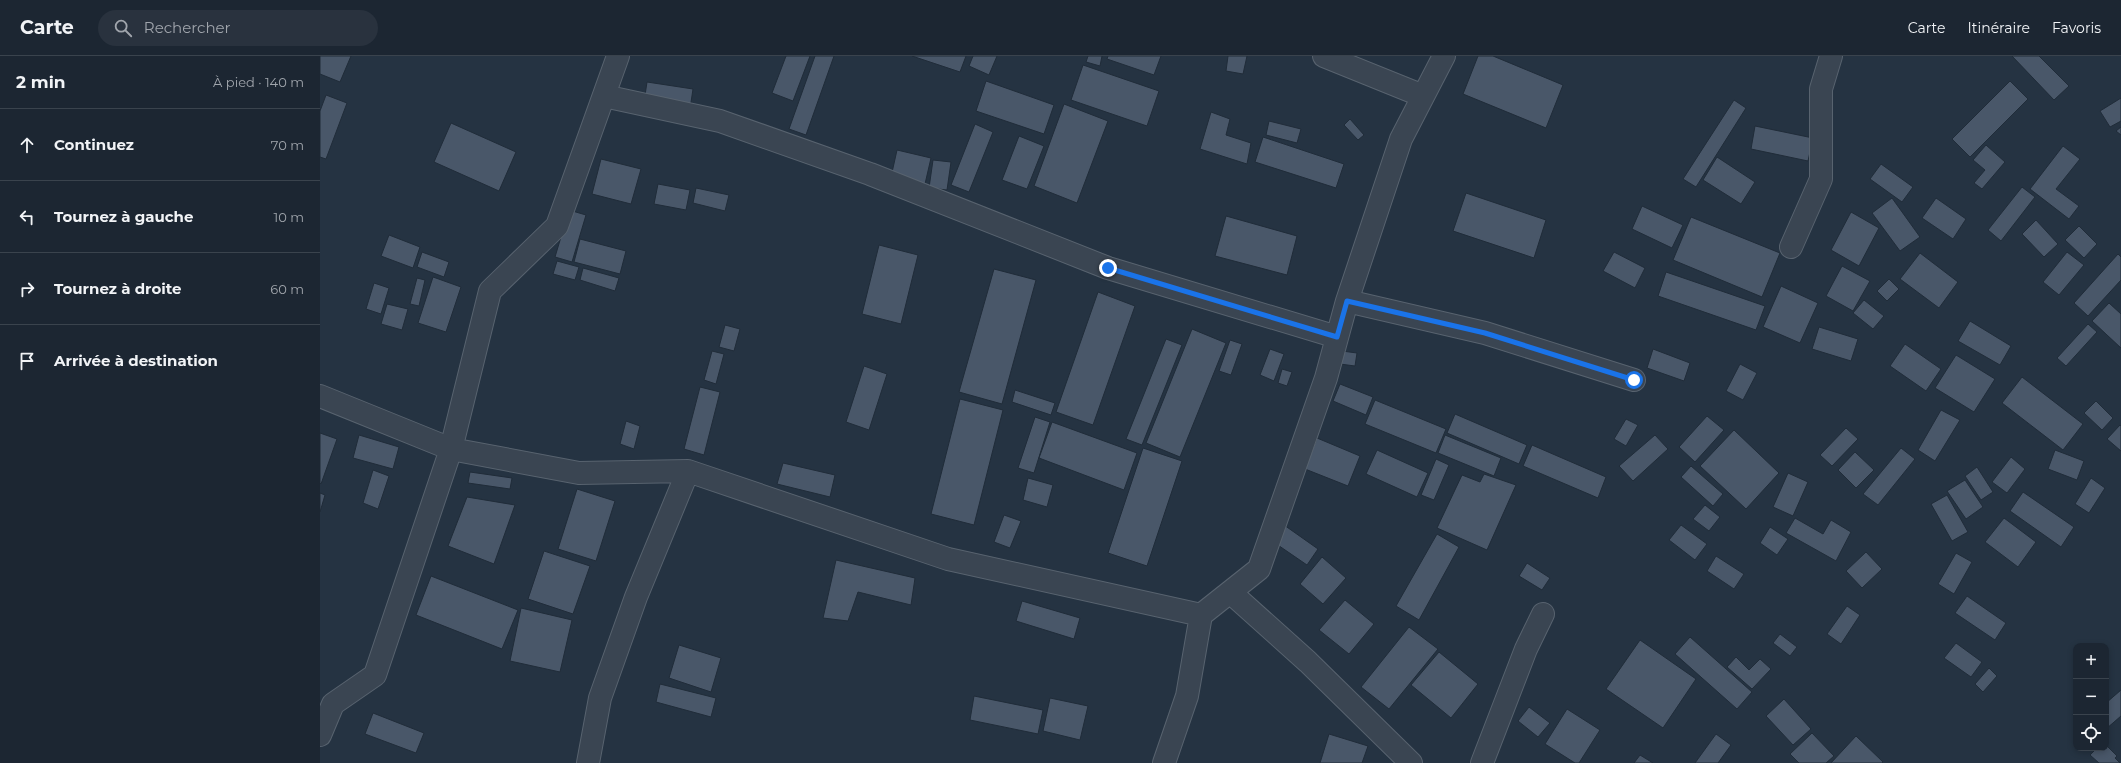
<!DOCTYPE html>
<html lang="fr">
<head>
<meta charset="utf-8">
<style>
  body { margin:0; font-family:Montserrat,sans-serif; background:#29323e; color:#f1f3f6 }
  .controls { position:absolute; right:12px; bottom:12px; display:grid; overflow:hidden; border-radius:8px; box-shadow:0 2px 6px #0003 }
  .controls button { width:36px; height:36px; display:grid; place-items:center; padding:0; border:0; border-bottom:1px solid #3a434d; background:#1c2632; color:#f1f3f6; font:20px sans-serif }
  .stop { position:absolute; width:12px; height:12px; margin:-9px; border:3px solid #1a73e8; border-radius:50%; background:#fff }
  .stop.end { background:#1a73e8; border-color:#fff; box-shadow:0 1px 4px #0008 }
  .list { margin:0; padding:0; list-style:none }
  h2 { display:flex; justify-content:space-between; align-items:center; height:52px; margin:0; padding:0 16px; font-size:17px }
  h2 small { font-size:13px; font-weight:400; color:#a0a5ac }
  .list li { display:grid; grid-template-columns:26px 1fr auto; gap:12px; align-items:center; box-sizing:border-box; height:72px; padding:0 16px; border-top:1px solid #3a434d }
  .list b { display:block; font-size:15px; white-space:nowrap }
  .list em { font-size:13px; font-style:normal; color:#a0a5ac }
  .icon { flex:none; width:22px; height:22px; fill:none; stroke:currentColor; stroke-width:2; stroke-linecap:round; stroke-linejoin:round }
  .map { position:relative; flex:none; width:1801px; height:707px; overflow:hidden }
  header { display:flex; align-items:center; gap:24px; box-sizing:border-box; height:56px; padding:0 20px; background:#1c2632; border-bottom:1px solid #3a434d }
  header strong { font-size:19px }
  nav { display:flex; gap:22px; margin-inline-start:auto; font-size:14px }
  .search { width:280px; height:36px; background:#29323e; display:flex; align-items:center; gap:10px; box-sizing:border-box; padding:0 14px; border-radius:22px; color:#a0a5ac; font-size:15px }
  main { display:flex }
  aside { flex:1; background:#1c2632 }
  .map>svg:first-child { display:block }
  .building { fill:#495769; stroke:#202c39 }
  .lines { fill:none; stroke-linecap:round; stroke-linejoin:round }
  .minor-casing { stroke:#58636f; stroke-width:24 }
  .minor { stroke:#3a4552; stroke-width:22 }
  .route { stroke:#1a73e8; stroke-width:5 }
</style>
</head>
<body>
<header>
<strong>Carte</strong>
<div class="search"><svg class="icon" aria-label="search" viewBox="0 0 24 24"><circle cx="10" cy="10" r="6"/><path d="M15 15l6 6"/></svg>Rechercher</div>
<nav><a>Carte</a><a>Itinéraire</a><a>Favoris</a></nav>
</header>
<main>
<aside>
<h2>2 min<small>À pied · 140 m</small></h2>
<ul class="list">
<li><svg class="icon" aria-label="ahead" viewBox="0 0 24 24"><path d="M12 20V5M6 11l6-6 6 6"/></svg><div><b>Continuez</b></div><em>70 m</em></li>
<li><svg class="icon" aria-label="left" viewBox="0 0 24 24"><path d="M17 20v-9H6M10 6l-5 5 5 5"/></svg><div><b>Tournez à gauche</b></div><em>10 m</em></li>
<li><svg class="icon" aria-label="right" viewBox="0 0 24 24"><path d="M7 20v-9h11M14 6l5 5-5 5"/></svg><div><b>Tournez à droite</b></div><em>60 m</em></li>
<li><svg class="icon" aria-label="arrive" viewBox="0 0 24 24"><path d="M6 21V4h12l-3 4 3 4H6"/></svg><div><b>Arrivée à destination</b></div></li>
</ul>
</aside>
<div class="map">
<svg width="1801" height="707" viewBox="0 0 1801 707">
  <rect width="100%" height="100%" fill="#253342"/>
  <path class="building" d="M 0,0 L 31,0 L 20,26 L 0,18 Z
    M 466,0 L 490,0 L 473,45 L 452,37 Z
    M 495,0 L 514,0 L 486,79 L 469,73 Z
    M 592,0 L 646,0 L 640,16 Z
    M 653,0 L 677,0 L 669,19 L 649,10 Z
    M 768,0 L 782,0 L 780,10 L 766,6 Z
    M 788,0 L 841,0 L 834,19 L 787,3 Z
    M 908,0 L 927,0 L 923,18 L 906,15 Z
    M 1158,0 L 1173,0 L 1243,29 L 1226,72 L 1143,38 Z
    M 1692,0 L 1719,0 L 1749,30 L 1734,44 Z
    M 763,9 L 839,35 L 827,70 L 751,44 Z
    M 666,25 L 734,49 L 724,78 L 656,55 Z
    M 1690,25 L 1708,43 L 1650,101 L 1632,83 Z
    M 327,26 L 373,33 L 370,53 L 324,46 Z
    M 6,39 L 27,47 L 6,103 L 0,101 L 0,55 Z
    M 1801,42 L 1801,65 L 1790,71 L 1780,55 Z
    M 1414,44 L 1426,52 L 1376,131 L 1363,123 Z
    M 744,48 L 788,65 L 757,147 L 714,130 Z
    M 891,56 L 910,63 L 906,79 L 931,87 L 927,108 L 880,93 Z
    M 1030,63 L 1044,79 L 1038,84 L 1024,69 Z
    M 949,65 L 981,73 L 977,87 L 946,79 Z
    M 131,67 L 196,96 L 179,135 L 114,106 Z
    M 655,68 L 673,76 L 649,136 L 631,129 Z
    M 1435,70 L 1493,82 L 1488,105 L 1431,93 Z
    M 1801,71 L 1801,79 L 1796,75 Z
    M 699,80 L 724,90 L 707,133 L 682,124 Z
    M 943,81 L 1024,108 L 1016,132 L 935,106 Z
    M 1666,89 L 1685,106 L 1662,133 L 1654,127 L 1665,114 L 1653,104 Z
    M 1743,90 L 1760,103 L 1736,133 L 1759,150 L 1749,163 L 1710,133 Z
    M 577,94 L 611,102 L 605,128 L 571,121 Z
    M 1397,101 L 1435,126 L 1421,148 L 1383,124 Z
    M 281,103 L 321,113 L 311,148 L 272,138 Z
    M 613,104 L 631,106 L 627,134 L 609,132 Z
    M 1561,108 L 1593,131 L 1582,146 L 1550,123 Z
    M 338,128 L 370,134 L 366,154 L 334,148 Z
    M 1702,131 L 1715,141 L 1681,185 L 1668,174 Z
    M 376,132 L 409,139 L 405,155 L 373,147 Z
    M 1146,137 L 1226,164 L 1214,202 L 1133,175 Z
    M 1572,142 L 1600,181 L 1580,195 L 1552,157 Z
    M 1616,142 L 1646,163 L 1633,183 L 1602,162 Z
    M 1322,150 L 1363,169 L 1352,192 L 1312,173 Z
    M 249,154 L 266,159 L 252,206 L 235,201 Z
    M 1531,156 L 1559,172 L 1539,210 L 1511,194 Z
    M 906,160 L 977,180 L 967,219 L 895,200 Z
    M 1371,161 L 1460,197 L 1442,241 L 1353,204 Z
    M 1716,164 L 1738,188 L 1724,201 L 1702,178 Z
    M 1759,170 L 1777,188 L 1764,202 L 1745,184 Z
    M 69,179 L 100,191 L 93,212 L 61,200 Z
    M 260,183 L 306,195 L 300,218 L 254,206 Z
    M 559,189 L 598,199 L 581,268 L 542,258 Z
    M 102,196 L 129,206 L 124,221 L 97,211 Z
    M 1294,196 L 1325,212 L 1315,232 L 1283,215 Z
    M 1747,196 L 1764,209 L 1739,239 L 1723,226 Z
    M 1600,197 L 1638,226 L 1619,252 L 1580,223 Z
    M 1798,198 L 1801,201 L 1801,224 L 1768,260 L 1754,247 Z
    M 237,205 L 259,211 L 255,224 L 233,218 Z
    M 1522,210 L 1550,225 L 1533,255 L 1506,240 Z
    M 263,212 L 299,222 L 295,235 L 260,224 Z
    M 674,213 L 716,224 L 682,348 L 639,336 Z
    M 1346,216 L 1445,250 L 1436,274 L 1338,240 Z
    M 113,221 L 141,231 L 126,276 L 98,267 Z
    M 97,222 L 105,224 L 99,250 L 90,248 Z
    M 1569,223 L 1579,233 L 1567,245 L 1557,235 Z
    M 54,227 L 69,232 L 61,258 L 46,253 Z
    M 1461,230 L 1498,247 L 1480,287 L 1443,271 Z
    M 778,236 L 815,250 L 773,369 L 736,356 Z
    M 1544,244 L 1564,260 L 1553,273 L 1533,257 Z
    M 1789,247 L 1801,258 L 1801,292 L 1772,265 Z
    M 67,248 L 88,253 L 82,274 L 61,268 Z
    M 1650,265 L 1691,290 L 1680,309 L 1638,285 Z
    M 1768,268 L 1777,276 L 1746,310 L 1737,302 Z
    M 405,269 L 420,273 L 414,295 L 399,291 Z
    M 1499,271 L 1538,283 L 1531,305 L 1492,293 Z
    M 872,273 L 906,287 L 860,401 L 826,387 Z
    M 846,283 L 862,289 L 822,389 L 806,383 Z
    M 910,284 L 922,288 L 911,319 L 899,315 Z
    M 1585,288 L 1621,313 L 1606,335 L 1570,310 Z
    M 950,293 L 964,298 L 954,325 L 940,319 Z
    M 1333,293 L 1370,307 L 1364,325 L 1327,312 Z
    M 392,295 L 404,298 L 396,328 L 384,324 Z
    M 1022,295 L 1037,297 L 1035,310 L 1020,308 Z
    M 1636,299 L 1675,323 L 1654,356 L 1615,332 Z
    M 1420,308 L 1437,317 L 1423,344 L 1406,335 Z
    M 544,310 L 567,318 L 549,374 L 526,366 Z
    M 962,313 L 972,316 L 967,330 L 958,327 Z
    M 1702,321 L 1763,368 L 1743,394 L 1682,347 Z
    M 1020,328 L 1053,341 L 1046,359 L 1013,345 Z
    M 380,331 L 400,336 L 384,399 L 364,393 Z
    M 695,334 L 735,347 L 731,359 L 692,346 Z
    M 640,343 L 683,354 L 654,469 L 611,458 Z
    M 1055,344 L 1126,373 L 1116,397 L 1045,368 Z
    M 1776,345 L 1793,362 L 1782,374 L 1764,357 Z
    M 1621,354 L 1640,364 L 1615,405 L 1598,394 Z
    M 1135,358 L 1207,389 L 1199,408 L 1127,377 Z
    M 1387,360 L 1404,374 L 1375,406 L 1359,391 Z
    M 715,361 L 730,366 L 714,417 L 698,412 Z
    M 1306,363 L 1318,369 L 1306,390 L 1294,383 Z
    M 306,365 L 320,370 L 314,393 L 300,388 Z
    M 732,366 L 817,397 L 804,434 L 719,402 Z
    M 1800,369 L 1801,370 L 1801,395 L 1787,383 Z
    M 1526,372 L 1538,383 L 1512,410 L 1500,399 Z
    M 1414,374 L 1459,417 L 1426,453 L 1380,410 Z
    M 0,377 L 17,383 L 1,428 L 0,427 Z
    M 39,379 L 79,391 L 73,413 L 33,402 Z
    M 1125,379 L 1181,402 L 1174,420 L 1118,397 Z
    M 1335,379 L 1348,393 L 1313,425 L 1299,410 Z
    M 997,382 L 1040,400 L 1028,430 L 985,413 Z
    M 1212,389 L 1286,421 L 1278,442 L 1203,410 Z
    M 823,392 L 862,405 L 827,510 L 788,497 Z
    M 1581,392 L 1595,403 L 1558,449 L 1543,438 Z
    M 1057,394 L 1108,417 L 1097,441 L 1046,418 Z
    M 1735,394 L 1764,405 L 1757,424 L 1728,413 Z
    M 1535,396 L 1554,414 L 1536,432 L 1518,414 Z
    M 1691,401 L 1705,413 L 1687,437 L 1672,426 Z
    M 1116,403 L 1129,409 L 1114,444 L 1101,439 Z
    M 463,407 L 515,419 L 510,441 L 457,428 Z
    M 1371,410 L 1403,438 L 1393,450 L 1361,421 Z
    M 1657,411 L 1673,436 L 1661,444 L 1645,420 Z
    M 53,414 L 69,420 L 58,453 L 43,447 Z
    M 150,416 L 192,422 L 190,433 L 148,427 Z
    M 1468,417 L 1488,426 L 1473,460 L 1453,451 Z
    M 1164,418 L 1196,429 L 1167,494 L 1117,472 L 1142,419 L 1160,426 Z
    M 708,422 L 733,429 L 727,451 L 703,444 Z
    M 1771,422 L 1785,432 L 1769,457 L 1755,448 Z
    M 1645,424 L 1663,451 L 1646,463 L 1627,435 Z
    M 257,433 L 295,445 L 276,505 L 238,493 Z
    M 1703,436 L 1754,471 L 1741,491 L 1690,455 Z
    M 0,437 L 5,439 L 0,456 Z
    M 1627,439 L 1648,476 L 1632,485 L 1611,448 Z
    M 147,441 L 195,449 L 174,508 L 128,490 Z
    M 1385,449 L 1400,461 L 1389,475 L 1373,463 Z
    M 684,459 L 701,465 L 690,492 L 674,486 Z
    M 1475,462 L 1503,478 L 1511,464 L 1531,476 L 1516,505 L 1466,477 Z
    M 1684,462 L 1716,486 L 1698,511 L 1665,486 Z
    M 964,469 L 998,493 L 987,509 L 952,485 Z
    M 1361,469 L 1387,488 L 1375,504 L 1349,484 Z
    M 1450,471 L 1468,483 L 1457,499 L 1440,487 Z
    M 1117,478 L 1139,491 L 1099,564 L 1076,550 Z
    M 224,495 L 270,510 L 253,558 L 208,543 Z
    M 1546,496 L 1562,513 L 1542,532 L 1526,515 Z
    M 1636,497 L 1652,506 L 1634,538 L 1618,528 Z
    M 1396,500 L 1424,518 L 1414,533 L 1387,515 Z
    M 1002,501 L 1026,522 L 1003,548 L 980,528 Z
    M 516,504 L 595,522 L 591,549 L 538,536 L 528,565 L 503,562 Z
    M 1207,507 L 1230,522 L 1222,534 L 1199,520 Z
    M 111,520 L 198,554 L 182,593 L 96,559 Z
    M 1647,540 L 1686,567 L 1675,584 L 1635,557 Z
    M 1025,544 L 1054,568 L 1029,598 L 999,574 Z
    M 702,545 L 760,562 L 754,583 L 696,565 Z
    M 1527,550 L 1540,559 L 1521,588 L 1507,578 Z
    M 201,552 L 252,564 L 240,616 L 190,605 Z
    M 1089,571 L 1118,593 L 1069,653 L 1041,631 Z
    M 1460,578 L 1477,591 L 1470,600 L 1453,587 Z
    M 1370,581 L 1432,636 L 1417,653 L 1355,598 Z
    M 1320,584 L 1376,623 L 1343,672 L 1286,633 Z
    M 1636,587 L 1662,606 L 1651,621 L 1624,602 Z
    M 359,589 L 401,602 L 391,636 L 349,622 Z
    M 1119,596 L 1158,628 L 1131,662 L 1091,629 Z
    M 1416,601 L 1429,614 L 1440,603 L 1451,613 L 1432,633 L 1407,611 Z
    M 1669,612 L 1677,620 L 1663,636 L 1655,628 Z
    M 340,628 L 396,642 L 391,661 L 336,646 Z
    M 1801,634 L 1801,660 L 1786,673 L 1786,647 Z
    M 654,640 L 723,654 L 718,678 L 650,664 Z
    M 730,642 L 768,650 L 760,684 L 723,675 Z
    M 1464,643 L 1491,673 L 1473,689 L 1446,660 Z
    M 1209,651 L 1230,667 L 1218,681 L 1198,665 Z
    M 1247,653 L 1280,674 L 1259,707 L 1255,707 L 1225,688 Z
    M 53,657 L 104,677 L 96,697 L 45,678 Z
    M 1492,677 L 1514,700 L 1506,707 L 1479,707 L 1470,698 Z
    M 1009,678 L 1048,690 L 1042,707 L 1000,707 Z
    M 1396,678 L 1411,689 L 1398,707 L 1375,707 Z
    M 1536,680 L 1563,706 L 1562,707 L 1511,707 Z
    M 1786,689 L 1797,700 L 1795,702 L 1800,707 L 1779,707 L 1770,699 L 1777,692 L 1786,692 Z
    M 1320,699 L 1333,707 L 1314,707 Z"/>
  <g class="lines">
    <defs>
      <path id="minor" d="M 1004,0 L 1103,40
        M 284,40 L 400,65 L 550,118 L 788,212 L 1017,281
        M 1471,191 L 1501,123 L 1501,33 L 1511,0
        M 1027,245 L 1165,277 L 1314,324
        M 0,340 L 131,393 L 259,417 L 368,415 L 628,503 L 881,559
        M 910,536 L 988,606 L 1091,707
        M 0,679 L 13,648 L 55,619 L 131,393 L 170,235 L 237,170 L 298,0
        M 268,707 L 280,642 L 316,541 L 368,415
        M 844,707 L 867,640 L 881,559 L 939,513 L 1006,322 L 1027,245 L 1081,83 L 1124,0
        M 1162,707 L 1206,593 L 1223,558"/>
    </defs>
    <use href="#minor" class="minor-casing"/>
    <use href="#minor" class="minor"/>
  </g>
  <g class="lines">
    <path class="route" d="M 788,212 L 1017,281 L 1027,245 L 1165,277 L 1314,324"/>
  </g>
</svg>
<div class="controls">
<button>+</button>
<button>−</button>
<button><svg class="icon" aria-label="locate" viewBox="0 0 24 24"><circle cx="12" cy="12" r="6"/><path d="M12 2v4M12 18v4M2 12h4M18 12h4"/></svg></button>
</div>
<div class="stop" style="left:1314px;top:324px"></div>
<div class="stop end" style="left:788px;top:212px"></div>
</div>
</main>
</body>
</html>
